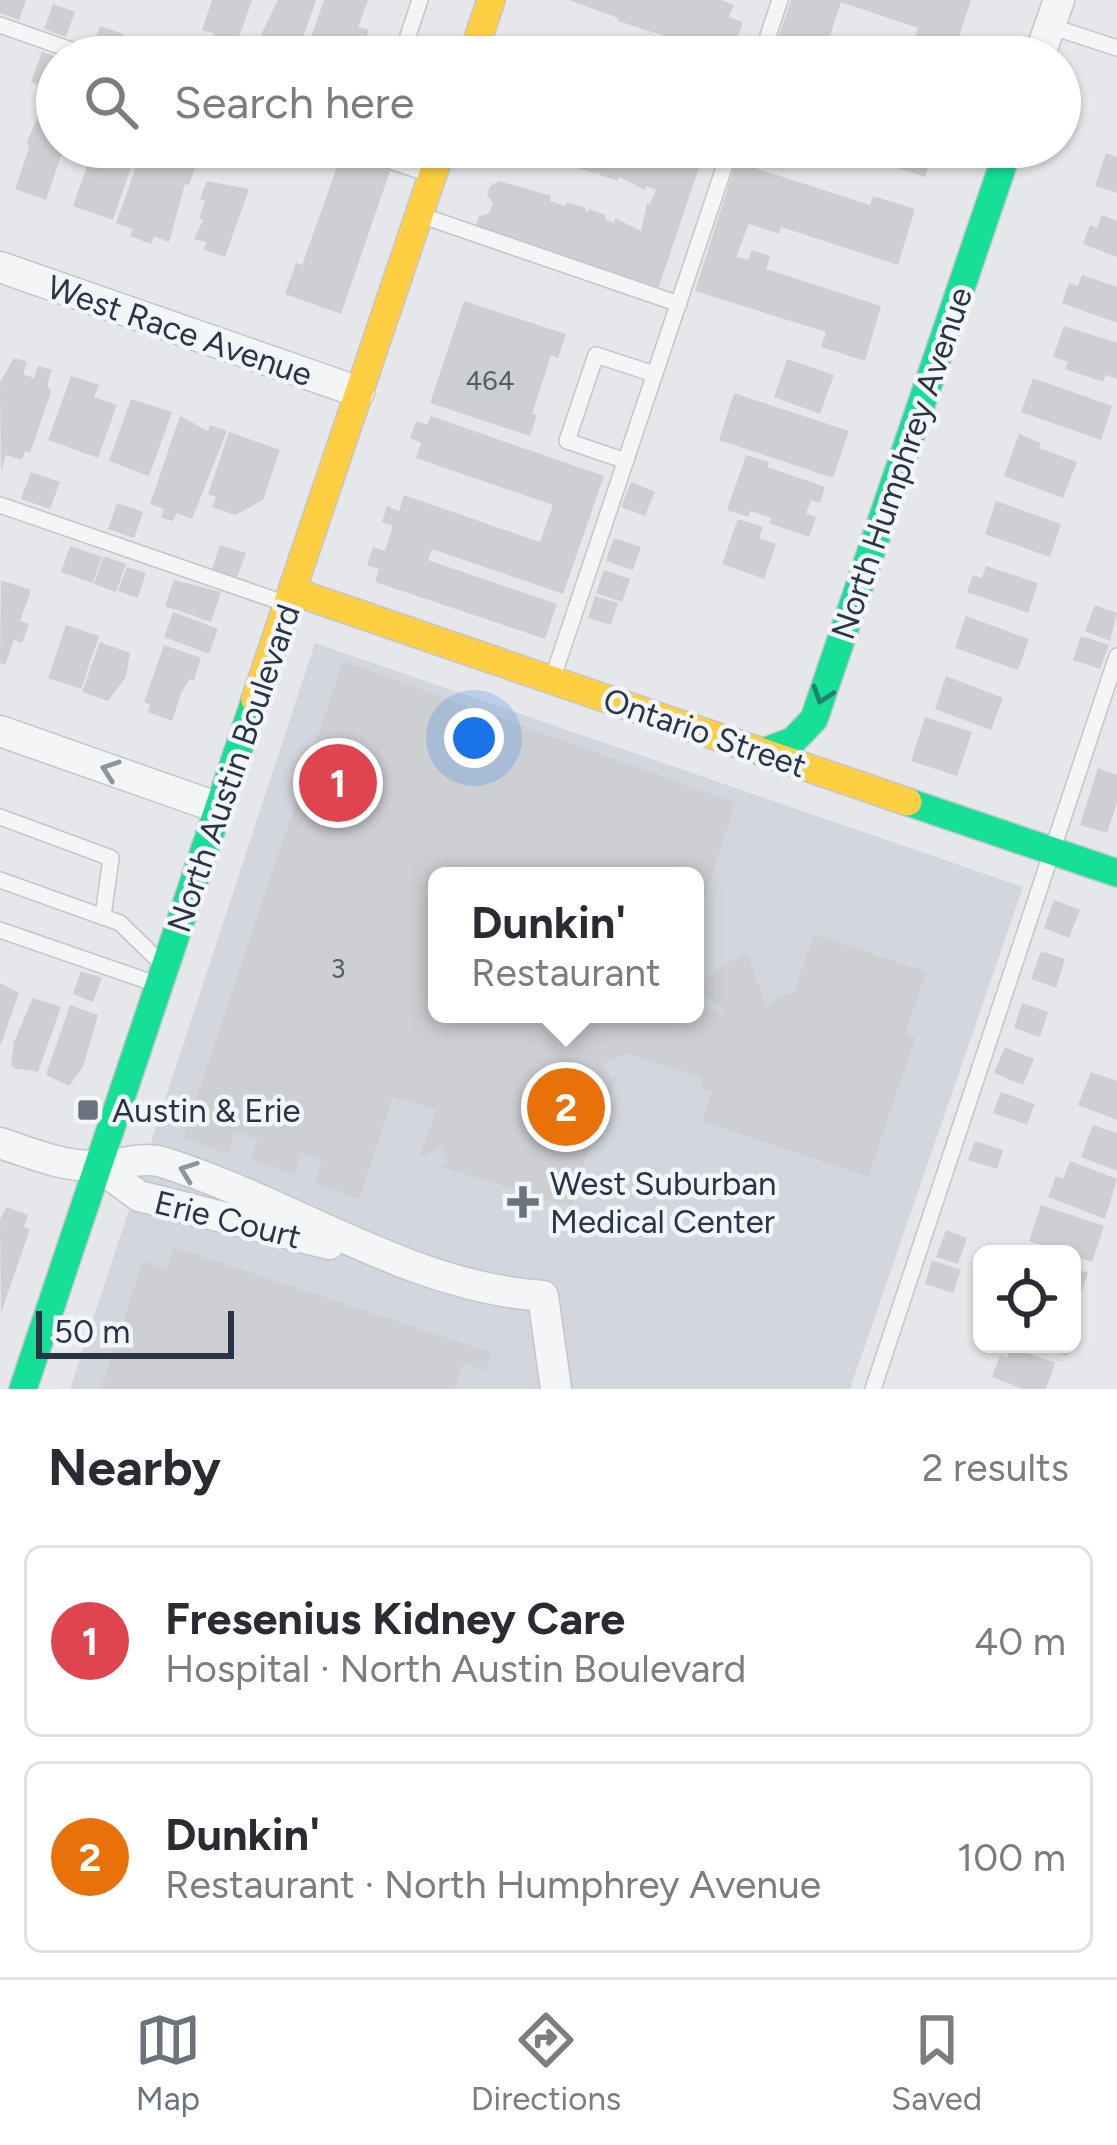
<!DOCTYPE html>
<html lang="en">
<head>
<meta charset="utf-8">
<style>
  body { margin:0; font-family:Figtree,sans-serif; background:#f7f7f7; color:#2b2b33 }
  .controls { position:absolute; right:36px; bottom:36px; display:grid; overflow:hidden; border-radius:18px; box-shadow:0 3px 9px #0004 }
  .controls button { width:108px; height:108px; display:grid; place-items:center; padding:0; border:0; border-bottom:3px solid #e1e1e2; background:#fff; color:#2b2b33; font:60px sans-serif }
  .scale { position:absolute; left:36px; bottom:30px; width:198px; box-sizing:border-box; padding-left:12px; border:6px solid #293546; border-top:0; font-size:33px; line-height:42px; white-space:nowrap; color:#293546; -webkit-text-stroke:9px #f3f6f9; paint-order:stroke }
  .you { position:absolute; left:474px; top:738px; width:42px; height:42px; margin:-30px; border:9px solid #fff; border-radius:50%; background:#1a73e8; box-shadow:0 0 0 18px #1a73e833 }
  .badge { display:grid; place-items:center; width:78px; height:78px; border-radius:50%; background:#6b737f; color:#fff; font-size:39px; font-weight:700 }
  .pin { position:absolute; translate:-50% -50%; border:6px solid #fff; box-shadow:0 3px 12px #0006 }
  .popup { position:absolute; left:428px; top:867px; width:276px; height:156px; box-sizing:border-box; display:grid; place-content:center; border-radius:18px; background:#fff; filter:drop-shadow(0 3px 9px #0005); font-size:39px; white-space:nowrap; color:#7c7c81 }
  .popup b { font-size:45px; color:#2b2b33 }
  .popup::after { content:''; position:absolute; left:50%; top:100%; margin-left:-24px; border:24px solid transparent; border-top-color:#fff }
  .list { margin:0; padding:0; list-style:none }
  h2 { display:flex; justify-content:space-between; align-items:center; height:156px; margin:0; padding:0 48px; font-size:51px }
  h2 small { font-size:39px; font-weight:400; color:#7c7c81 }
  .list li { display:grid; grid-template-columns:78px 1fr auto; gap:36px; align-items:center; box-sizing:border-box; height:192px; margin:0 24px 24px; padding:0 24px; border:3px solid #e1e1e2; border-radius:18px }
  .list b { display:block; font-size:45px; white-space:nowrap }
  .list p { margin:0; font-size:39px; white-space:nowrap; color:#7c7c81 }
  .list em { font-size:39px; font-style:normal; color:#7c7c81 }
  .icon { flex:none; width:66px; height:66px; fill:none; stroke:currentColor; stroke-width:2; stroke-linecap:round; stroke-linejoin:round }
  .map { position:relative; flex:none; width:1117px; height:1389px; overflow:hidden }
  .search { position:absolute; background:#fff; box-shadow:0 3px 9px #0004; left:36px; right:36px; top:36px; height:132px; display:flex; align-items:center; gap:30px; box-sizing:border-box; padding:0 42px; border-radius:66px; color:#7c7c81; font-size:45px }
  .sheet { height:588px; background:#fff }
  nav { display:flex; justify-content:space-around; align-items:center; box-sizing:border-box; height:168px; border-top:3px solid #e1e1e2; background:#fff; font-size:33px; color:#7c7c81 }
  nav a { display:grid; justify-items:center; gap:6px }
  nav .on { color:#6b737f }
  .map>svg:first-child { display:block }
  .built { fill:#d3d7dd; fill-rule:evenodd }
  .building { fill:#cdcfd3 }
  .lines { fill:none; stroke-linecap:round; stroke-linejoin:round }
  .lane-casing { stroke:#c3c5c8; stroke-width:18 }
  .street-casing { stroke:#c3c5c8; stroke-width:33 }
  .fast-casing { stroke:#c3c5c8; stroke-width:30 }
  .slow-casing { stroke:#c3c5c8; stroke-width:30 }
  .lane { stroke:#f4f5f7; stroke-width:15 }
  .street { stroke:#f4f5f7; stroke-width:30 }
  .fast { stroke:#16e098; stroke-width:27 }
  .slow { stroke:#ffcf43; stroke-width:27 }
  .oneway { stroke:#20826b }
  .oneway2 { stroke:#8e959e }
  .poi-dot { fill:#6b737f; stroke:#f3f6f9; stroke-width:4.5 }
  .labels { text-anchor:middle; stroke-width:9; stroke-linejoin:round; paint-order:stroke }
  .number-label { font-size:27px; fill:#535c6a }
  .street-label { font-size:33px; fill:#293546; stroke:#f3f6f9 }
  .poi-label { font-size:33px; fill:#293546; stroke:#f3f6f9; text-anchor:start }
</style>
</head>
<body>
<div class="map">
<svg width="1117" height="1389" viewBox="0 0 1117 1389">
  <rect width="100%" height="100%" fill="#e5e7ea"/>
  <path class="built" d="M 315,643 L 1023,887 L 850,1389 L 70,1389 ZM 437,876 L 695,876 L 695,1014 L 437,1014 Z"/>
  <path class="building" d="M 0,0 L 26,0 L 19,20 L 0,13 Z
    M 212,0 L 252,0 L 235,48 L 211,40 L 214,33 L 202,30 Z
    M 278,0 L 316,0 L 296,57 L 269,50 L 272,40 L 261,35 Z
    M 324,0 L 368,0 L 358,27 L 369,30 L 361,54 L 311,37 Z
    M 569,0 L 721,0 L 734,5 L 729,17 L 743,22 L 731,57 L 701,57 L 685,51 L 688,43 L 617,21 L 618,18 Z
    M 791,0 L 971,0 L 959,37 L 974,42 L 969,57 L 956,57 L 913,43 L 918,28 L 841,2 L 823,57 L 772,57 Z
    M 53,4 L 75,12 L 66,37 L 44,29 Z
    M 100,26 L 123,34 L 115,57 L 91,50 Z
    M 546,37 L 603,54 L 604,51 L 619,57 L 539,57 Z
    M 42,52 L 57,57 L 57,91 L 31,82 Z
    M 49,91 L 57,94 L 57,147 L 64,147 L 46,200 L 15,189 L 29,148 L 27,142 Z
    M 113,147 L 134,147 L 127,166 L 131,167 L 113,220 L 73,206 L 90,157 L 101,162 L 105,150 L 111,152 Z
    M 143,147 L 159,147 L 157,151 L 181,159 L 186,147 L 196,147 L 193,154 L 199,156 L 189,185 L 185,184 L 169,242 L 154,236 L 151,244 L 130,236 L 133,229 L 116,223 Z
    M 537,147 L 688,147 L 704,153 L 658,289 L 480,232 L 476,225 L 479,216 L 489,214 L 493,203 L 487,195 L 490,186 L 499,181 L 551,196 L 550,201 L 565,206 L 567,202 L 585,208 L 587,213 L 589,209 L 606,215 L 605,219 L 614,223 L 615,218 L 641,231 L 647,203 L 650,204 L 656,190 L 646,186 L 645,190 L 619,177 L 617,181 L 600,175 L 598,170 L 597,174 L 578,168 L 580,163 L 564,158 L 563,162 L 536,152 Z
    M 881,147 L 935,147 L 925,177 L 877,161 Z
    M 342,153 L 390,171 L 341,314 L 285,294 L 296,263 L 302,265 Z
    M 1106,153 L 1117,157 L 1117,193 L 1095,186 Z
    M 736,162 L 870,205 L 873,196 L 915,209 L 898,265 L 781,227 L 779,234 L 749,224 L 741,244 L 737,257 L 748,260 L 752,250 L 770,256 L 766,269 L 881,306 L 865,361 L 821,347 L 826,332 L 695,291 Z
    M 207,181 L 249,189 L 225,257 L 204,250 L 206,242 L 194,239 L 203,220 L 199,219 L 205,201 L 200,199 Z
    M 1102,215 L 1117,221 L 1117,257 L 1083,244 L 1090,225 L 1097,228 Z
    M 1082,275 L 1117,287 L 1117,323 L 1062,303 L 1069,283 L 1078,286 Z
    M 464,301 L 566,334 L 558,358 L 551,355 L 532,414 L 537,415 L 530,436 L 430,403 Z
    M 1064,326 L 1117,343 L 1117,379 L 1105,375 L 1103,382 L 1065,369 L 1068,362 L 1053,357 Z
    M 14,358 L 27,362 L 23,374 L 34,378 L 38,366 L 52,370 L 47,384 L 51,392 L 30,453 L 25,451 L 22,460 L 6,455 L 1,471 L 0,382 Z
    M 787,359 L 834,375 L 820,414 L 774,397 Z
    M 71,376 L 99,385 L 94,397 L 117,405 L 98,458 L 48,440 Z
    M 1033,378 L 1112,406 L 1101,440 L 1021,412 Z
    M 734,393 L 849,431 L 833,478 L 719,440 Z
    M 131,399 L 172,412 L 149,476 L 109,461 Z
    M 180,416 L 208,431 L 210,425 L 227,431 L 192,519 L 177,513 L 173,521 L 161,518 L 164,509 L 150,504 Z
    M 431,416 L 604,476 L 563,594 L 432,549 L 428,560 L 557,604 L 545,639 L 375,582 L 379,569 L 367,565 L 373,547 L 385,551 L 393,526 L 382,522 L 387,506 L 399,511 L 404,495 L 540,542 L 553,505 L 416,458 L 421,443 L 410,438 L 416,421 L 427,425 Z
    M 229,432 L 280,450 L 263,500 L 235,515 L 212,507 L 216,497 L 208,494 Z
    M 1019,434 L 1041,443 L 1039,448 L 1077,462 L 1063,498 L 1004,476 Z
    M 746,455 L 769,462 L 767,467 L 825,487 L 820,503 L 811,500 L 806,514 L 816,517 L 809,537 L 769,523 L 771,518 L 751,511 L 748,517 L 727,510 Z
    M 31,472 L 60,482 L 50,509 L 21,499 Z
    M 631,482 L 655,492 L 645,516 L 621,507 Z
    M 996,501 L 1061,524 L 1050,557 L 985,534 Z
    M 117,503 L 143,512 L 134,538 L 108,529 Z
    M 738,519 L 763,527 L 759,538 L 776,544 L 764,579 L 722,564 Z
    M 614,538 L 641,547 L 633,570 L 606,561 Z
    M 220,545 L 246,553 L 237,577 L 212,569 Z
    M 70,546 L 102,557 L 93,583 L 61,572 Z
    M 104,556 L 126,564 L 116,592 L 94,584 Z
    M 986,566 L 1038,583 L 1028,613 L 967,592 L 973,575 L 982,578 Z
    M 127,567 L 146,573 L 138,598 L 118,591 Z
    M 604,570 L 630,579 L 622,602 L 596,593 Z
    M 1,580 L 31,590 L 20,621 L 29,624 L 22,643 L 14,640 L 5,665 L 0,663 Z
    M 174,580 L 221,592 L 211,622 L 165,606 Z
    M 595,596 L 618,603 L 611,625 L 588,618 Z
    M 1095,605 L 1117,613 L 1110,641 L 1085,631 Z
    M 173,612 L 218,629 L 209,654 L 164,637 Z
    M 966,616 L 1029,639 L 1018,670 L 955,648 Z
    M 66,625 L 99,636 L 81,689 L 48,678 Z
    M 1081,636 L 1109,645 L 1100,669 L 1073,660 Z
    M 100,642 L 130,653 L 126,677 L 108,701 L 82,692 Z
    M 164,645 L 201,658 L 194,680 L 190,679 L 182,691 L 172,721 L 148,712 L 150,705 L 144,702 Z
    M 343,661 L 736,803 L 696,923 L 695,876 L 437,876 L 437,1014 L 695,1014 L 695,1004 L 723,1014 L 725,1010 L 696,989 L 698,984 L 743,953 L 748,956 L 766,1006 L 788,993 L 793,995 L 814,934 L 926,972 L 905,1033 L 916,1036 L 868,1177 L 702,1121 L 712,1092 L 700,1087 L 703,1078 L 625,1053 L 604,1065 L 611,1079 L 618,1074 L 585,1161 L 572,1207 L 439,1166 L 449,1161 L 441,1147 L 419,1158 L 437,1110 L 393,1097 L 359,1199 L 315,1183 L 322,1161 L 301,1153 L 294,1175 L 251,1159 L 258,1139 L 235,1132 L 228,1154 L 183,1138 Z
    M 946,676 L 1003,698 L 991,730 L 935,709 Z
    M 925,717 L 972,732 L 957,776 L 911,761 Z
    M 1098,768 L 1117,775 L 1117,802 L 1107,833 L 1080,825 Z
    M 1054,900 L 1080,910 L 1069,938 L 1044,928 Z
    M 1041,951 L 1065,959 L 1056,988 L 1031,979 Z
    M 81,971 L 102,978 L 93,1002 L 73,994 Z
    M 0,983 L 19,993 L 1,1044 L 0,1044 Z
    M 33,998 L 61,1007 L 38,1072 L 14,1068 L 11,1064 L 14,1042 Z
    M 1022,1003 L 1048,1012 L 1040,1037 L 1014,1028 Z
    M 70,1005 L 98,1015 L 83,1067 L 69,1086 L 46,1075 Z
    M 1005,1047 L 1034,1059 L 1023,1085 L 994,1073 Z
    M 1091,1072 L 1117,1081 L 1117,1120 L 1078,1105 Z
    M 1001,1092 L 1035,1104 L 1027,1125 L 993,1113 Z
    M 1093,1125 L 1117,1133 L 1117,1171 L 1081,1157 Z
    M 975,1141 L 1003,1150 L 997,1169 L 968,1160 Z
    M 1070,1161 L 1117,1179 L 1105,1219 L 1048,1197 L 1056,1176 L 1063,1179 Z
    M 1041,1205 L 1104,1226 L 1092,1262 L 1029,1241 Z
    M 7,1207 L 28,1215 L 24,1227 L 30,1229 L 1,1313 L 0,1219 Z
    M 946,1230 L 967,1238 L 958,1264 L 936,1257 Z
    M 174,1247 L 492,1353 L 485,1371 L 463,1363 L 454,1389 L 101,1389 L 143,1261 L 166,1269 Z
    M 932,1260 L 961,1270 L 953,1293 L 925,1284 Z
    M 1072,1267 L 1088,1273 L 1073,1315 L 1082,1318 L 1067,1356 L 1037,1344 L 1072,1344 Z
    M 1011,1347 L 1055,1363 L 1046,1389 L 1023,1389 L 992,1377 L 1000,1355 L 1007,1358 Z"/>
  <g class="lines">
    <defs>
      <path id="lane" d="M 0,25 L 91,57
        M 1050,26 L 1117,48
        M 401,57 L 420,0
        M 761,57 L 780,0
        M 349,147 L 426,173
        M 426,217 L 679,304
        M 626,461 L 567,441 L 596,355 L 654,374
        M 0,505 L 281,602
        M 553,677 L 731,147
        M 0,817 L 111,858 L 103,916
        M 0,880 L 120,923 L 160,962
        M 0,930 L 156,984
        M 873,1389 L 1117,656"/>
      <path id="street" d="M 1039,57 L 1059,0
        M 0,267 L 359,392
        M 0,731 L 219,808
        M 0,1143 C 33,1154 63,1167 98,1166 C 118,1166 142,1156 162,1162 C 289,1201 408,1287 543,1296 L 556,1389
        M 98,1166 L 139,1196 L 329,1244"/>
      <path id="fast" d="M 763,752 L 793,741 L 814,719 L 1009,147
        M 908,802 L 1117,873
        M 23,1389 L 255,700"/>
      <path id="slow" d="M 472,57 L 491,0
        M 292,591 L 908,802
        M 255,700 L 442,147"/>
    </defs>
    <use href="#lane" class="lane-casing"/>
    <use href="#street" class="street-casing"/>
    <use href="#fast" class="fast-casing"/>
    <use href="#slow" class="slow-casing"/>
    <use href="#lane" class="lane"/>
    <use href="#street" class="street"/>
    <use href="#fast" class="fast"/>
    <use href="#slow" class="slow"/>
  </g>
  <defs><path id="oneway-chevron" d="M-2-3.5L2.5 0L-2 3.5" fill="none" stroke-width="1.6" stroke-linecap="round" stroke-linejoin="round" transform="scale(3)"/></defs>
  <use class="oneway" href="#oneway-chevron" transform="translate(822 695) rotate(109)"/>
  <g class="oneway2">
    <use href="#oneway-chevron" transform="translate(110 770) rotate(-161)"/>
    <use href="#oneway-chevron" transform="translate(188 1171) rotate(-160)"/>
  </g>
  <g class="poi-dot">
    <rect x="76" y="1098" width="24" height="24" rx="6"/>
    <path d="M517 1184h12v12h12v12h-12v12h-12v-12h-12v-12h12z"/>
  </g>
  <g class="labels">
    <g class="number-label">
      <text x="490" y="390">464</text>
      <text x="338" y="978">3</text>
    </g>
    <g class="street-label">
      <text transform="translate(180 330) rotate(19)" y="12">West Race Avenue</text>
      <text transform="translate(901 463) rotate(-71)" y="12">North Humphrey Avenue</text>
      <text transform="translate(705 732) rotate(19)" y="12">Ontario Street</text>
      <text transform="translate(233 768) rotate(-71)" y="12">North Austin Boulevard</text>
      <text transform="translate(228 1219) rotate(14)" y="12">Erie Court</text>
    </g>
    <g class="poi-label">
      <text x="112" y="1122">Austin &amp; Erie</text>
      <text x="550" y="1195">West Suburban<tspan x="550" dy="38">Medical Center</tspan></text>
    </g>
  </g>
</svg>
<div class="controls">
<button><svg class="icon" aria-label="locate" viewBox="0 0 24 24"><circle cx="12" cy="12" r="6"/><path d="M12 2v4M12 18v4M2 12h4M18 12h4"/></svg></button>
</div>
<div class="scale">50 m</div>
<div class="you"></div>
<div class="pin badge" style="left:338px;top:783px;background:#e0444e">1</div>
<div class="pin badge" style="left:566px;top:1107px;background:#e8710a">2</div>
<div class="popup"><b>Dunkin'</b>Restaurant</div>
<div class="search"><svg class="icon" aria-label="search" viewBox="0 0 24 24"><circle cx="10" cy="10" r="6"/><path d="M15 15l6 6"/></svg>Search here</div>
</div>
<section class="sheet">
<h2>Nearby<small>2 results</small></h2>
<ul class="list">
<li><span class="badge" style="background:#e0444e">1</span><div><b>Fresenius Kidney Care</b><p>Hospital · North Austin Boulevard</p></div><em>40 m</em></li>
<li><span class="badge" style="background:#e8710a">2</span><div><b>Dunkin'</b><p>Restaurant · North Humphrey Avenue</p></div><em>100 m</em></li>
</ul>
</section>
<nav>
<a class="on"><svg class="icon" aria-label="map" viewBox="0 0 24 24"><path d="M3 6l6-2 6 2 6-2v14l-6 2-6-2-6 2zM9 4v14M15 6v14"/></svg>Map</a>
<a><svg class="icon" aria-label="directions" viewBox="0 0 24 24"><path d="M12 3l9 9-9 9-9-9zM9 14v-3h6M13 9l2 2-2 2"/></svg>Directions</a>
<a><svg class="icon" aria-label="saved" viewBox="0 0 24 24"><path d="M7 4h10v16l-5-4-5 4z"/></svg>Saved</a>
</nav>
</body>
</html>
